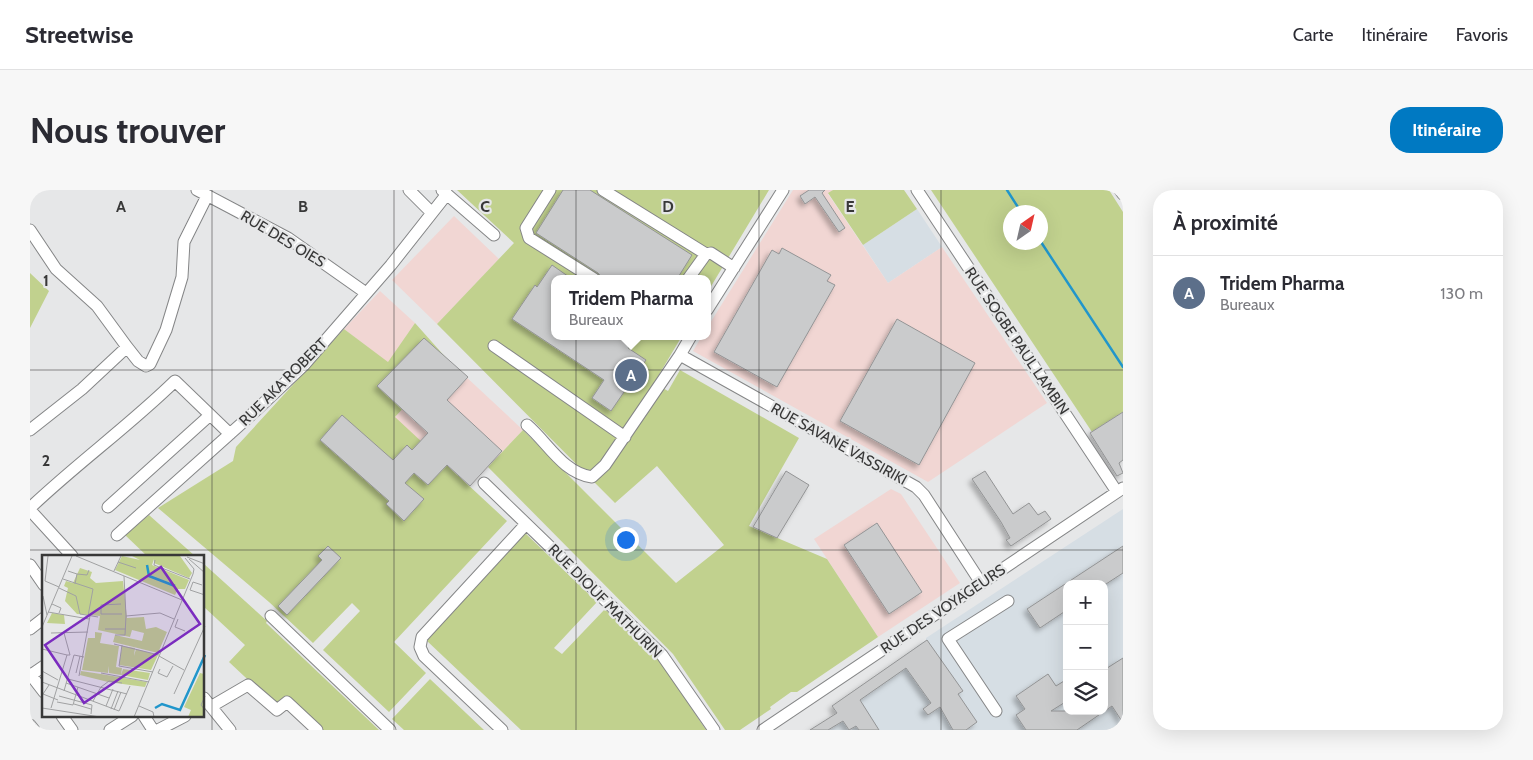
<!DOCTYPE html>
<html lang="fr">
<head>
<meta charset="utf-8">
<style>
  body { margin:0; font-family:Cabin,sans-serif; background:#f7f7f7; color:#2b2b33 }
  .controls { position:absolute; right:15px; bottom:15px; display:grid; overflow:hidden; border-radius:10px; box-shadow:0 5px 20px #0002 }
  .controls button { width:45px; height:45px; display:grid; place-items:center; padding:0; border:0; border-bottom:1px solid #e1e1e2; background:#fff; color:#2b2b33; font:25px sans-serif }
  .compass { position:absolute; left:973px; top:15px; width:45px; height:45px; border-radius:50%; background:#fff; box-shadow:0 5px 20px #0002; rotate:34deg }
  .you { position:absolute; left:595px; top:349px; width:18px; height:18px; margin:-12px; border:4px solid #fff; border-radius:50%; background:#1a73e8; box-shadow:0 0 0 8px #1a73e833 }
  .badge { display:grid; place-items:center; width:32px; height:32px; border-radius:50%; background:#0079c2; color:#fff; font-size:16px; font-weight:700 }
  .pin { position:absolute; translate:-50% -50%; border:2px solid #fff; box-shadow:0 1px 5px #0006 }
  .popup { position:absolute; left:521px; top:85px; width:160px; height:65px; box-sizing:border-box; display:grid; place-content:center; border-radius:10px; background:#fff; filter:drop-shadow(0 1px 4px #0005); font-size:16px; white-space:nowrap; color:#7c7c81 }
  .popup b { font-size:19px; color:#2b2b33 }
  .popup::after { content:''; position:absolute; left:50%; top:100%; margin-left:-10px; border:10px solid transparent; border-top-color:#fff }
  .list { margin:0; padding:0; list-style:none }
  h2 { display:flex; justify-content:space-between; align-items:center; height:65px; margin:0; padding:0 20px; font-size:21px }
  h2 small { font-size:16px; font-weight:400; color:#7c7c81 }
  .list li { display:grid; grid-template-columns:32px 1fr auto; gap:15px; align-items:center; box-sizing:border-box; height:75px; padding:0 20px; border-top:1px solid #e1e1e2 }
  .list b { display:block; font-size:19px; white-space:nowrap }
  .list p { margin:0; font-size:16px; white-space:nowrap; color:#7c7c81 }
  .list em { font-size:16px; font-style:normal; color:#7c7c81 }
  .icon { flex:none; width:28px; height:28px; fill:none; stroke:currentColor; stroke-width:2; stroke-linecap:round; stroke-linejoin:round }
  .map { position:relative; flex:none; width:1093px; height:540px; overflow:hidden; border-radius:20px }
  header { display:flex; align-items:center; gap:30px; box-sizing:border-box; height:70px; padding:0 25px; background:#fff; border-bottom:1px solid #e1e1e2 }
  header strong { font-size:24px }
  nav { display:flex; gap:28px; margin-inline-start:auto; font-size:18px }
  .intro { display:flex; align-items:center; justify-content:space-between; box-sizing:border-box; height:120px; padding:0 30px }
  h1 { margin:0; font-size:35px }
  .button { padding:12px 22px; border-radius:20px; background:#0079c2; color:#fff; font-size:18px; font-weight:700 }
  main { display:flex; gap:30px; padding:0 30px }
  aside { flex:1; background:#fff; border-radius:20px; box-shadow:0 5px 20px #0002 }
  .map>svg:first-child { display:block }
  .built { fill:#d6dee4; fill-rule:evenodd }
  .industrial { fill:#f1d6d3 }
  .green { fill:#c1d18e; fill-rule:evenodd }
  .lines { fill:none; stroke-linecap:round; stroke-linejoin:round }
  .stream { stroke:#2196cb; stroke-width:2.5 }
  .building { fill:#cacbcc; stroke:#939495; filter:url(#shadow) }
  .minor-casing { stroke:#858687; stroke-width:13 }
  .minor { stroke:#fff; stroke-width:11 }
  .grid { fill:none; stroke:#383838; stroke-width:1; stroke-opacity:0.55 }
  .labels { text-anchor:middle; stroke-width:4.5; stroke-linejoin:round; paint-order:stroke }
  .street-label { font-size:15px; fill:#383838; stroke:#e6e7e8 }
  .inset-river { fill:none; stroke:#2196cb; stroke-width:2.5 }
  .inset-road { fill:none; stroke:#a0a1a2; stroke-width:1 }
  .view { fill:#7b2cbf; fill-opacity:0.15; stroke:#7b2cbf; stroke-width:2.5 }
  .inset-edge { fill:none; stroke:#383838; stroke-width:2.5 }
  .grid-label { font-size:16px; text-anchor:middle; font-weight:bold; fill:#383838; stroke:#e6e7e8; stroke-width:4.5; stroke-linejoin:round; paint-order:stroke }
</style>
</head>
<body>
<header>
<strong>Streetwise</strong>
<nav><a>Carte</a><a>Itinéraire</a><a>Favoris</a></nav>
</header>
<div class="intro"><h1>Nous trouver</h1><a class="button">Itinéraire</a></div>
<main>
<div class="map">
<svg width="1093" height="540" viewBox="0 0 1093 540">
  <defs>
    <filter id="shadow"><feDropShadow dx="-3.5" dy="3.5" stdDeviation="2.5" flood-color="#0004"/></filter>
  </defs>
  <rect width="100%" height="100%" fill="#e6e7e8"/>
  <path class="built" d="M 887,19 L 912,57 L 858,93 L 833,55 Z
    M 1093,319 L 1093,540 L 780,540 L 808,532 L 847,485 L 896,450 L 896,448 ZM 1037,394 L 1074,394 L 1074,521 L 1037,521 Z"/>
  <path class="industrial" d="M 763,0 L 803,0 L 798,4 L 858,93 L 912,57 L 1017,213 L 898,292 L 663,161 L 672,146 L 677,146 L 677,138 Z
    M 424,26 L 469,69 L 407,134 L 362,90 Z
    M 350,101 L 385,133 L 358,173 L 314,139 Z
    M 418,170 L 493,240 L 440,296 L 422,280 L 351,242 Z
    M 861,299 L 871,304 L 930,393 L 848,447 L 784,349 Z"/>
  <path class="green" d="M 427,0 L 739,0 L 677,103 L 677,89 L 525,89 L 525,146 L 652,146 L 624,193 L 638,201 L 650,180 L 769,248 L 719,336 L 797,369 L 848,447 L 767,502 L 761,502 L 740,517 L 741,519 L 710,540 L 695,540 L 643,464 L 458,277 L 493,240 L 646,393 L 694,355 L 627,276 L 585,313 L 407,134 L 484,53 Z
    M 803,0 L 874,0 L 887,19 L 833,55 L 798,3 Z
    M 901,0 L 1079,0 L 1093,22 L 1093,222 L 1062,242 ZM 981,22 L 1011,22 L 1011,52 L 981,52 Z
    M 0,83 L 19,101 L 0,138 Z
    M 385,133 L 418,170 L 365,227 L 477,331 L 364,452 L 396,483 L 359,522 L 293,460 L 330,421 L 322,413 L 283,453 L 239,412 L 128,318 L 203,271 L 206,257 L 314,139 L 358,172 Z
    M 119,325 L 165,366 L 117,366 L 95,345 Z
    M 494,342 L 567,412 L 524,458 L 532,464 L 575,419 L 630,471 L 676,540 L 491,540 L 396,450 Z
    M 174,374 L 237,431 L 236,433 L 349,540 L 290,540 L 257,508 L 247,517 L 199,472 L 215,455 L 174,417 Z
    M 400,489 L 454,540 L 374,540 L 362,529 Z"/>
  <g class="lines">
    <path class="stream" d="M 977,0 L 991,22
      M 1011,52 L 1093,177"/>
  </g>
  <path class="building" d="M 533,0 L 560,0 L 662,65 L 647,89 L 573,89 L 568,83 L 506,43 Z
    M 779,0 L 795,0 L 792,3 L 815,38 L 809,42 L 785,7 L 775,14 L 770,6 Z
    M 752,58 L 801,85 L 797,91 L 805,95 L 747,197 L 684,162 L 742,60 L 749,64 Z
    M 522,75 L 542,89 L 525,89 L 525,146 L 606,146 L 598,158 L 616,170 L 581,221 L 562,208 L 574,190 L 482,129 L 505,95 L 507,97 Z
    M 867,129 L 945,173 L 889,275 L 810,231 Z
    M 394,148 L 438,187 L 417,210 L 472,261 L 440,296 L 417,275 L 398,295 L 384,283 L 375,293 L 394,309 L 374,331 L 356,314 L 359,311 L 290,250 L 312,225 L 363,270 L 377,255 L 382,260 L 398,243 L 347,196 Z
    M 1093,222 L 1093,270 L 1089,273 L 1093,283 L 1087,286 L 1060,243 Z
    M 756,281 L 779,295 L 747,348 L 723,337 Z
    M 955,281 L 983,324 L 999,313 L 1008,325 L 1015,321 L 1021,329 L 981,356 L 976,350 L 980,348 L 971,332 L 942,289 Z
    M 847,333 L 892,402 L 859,424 L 814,355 Z
    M 298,356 L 311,368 L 257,425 L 248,416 L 292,370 L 288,366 Z
    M 1093,356 L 1093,383 L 1076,394 L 1037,394 L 1037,420 L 1010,438 L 997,419 Z
    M 897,450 L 933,501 L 928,504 L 947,532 L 936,540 L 923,540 L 910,517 L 898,525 L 893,519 L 901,513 L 876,478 L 830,510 L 849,540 L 829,540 L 826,536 L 819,540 L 813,531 L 798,540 L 780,540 L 807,523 L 802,516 Z
    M 1093,468 L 1093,533 L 1082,516 L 1047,540 L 996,540 L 986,525 L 995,519 L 986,506 L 1018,484 L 1026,496 L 1034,491 L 1037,495 L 1037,511 L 1021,521 L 1074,521 L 1074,480 Z"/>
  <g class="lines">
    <defs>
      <path id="minor" d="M 167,0 L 258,48 L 336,103
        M 379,0 L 402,23
        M 412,0 L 464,45
        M 520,0 L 496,38 L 499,48 L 564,89
        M 573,0 L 676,64
        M 887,0 L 1087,302
        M 1090,0 L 1093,4
        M 0,40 L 26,79 L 67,116 L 97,157
        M 658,89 L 676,64 L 681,63 L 704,78
        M 677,120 L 753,0
        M 661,146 L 650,165 L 886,297 L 894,305 L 951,393
        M 464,156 L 595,247
        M 497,235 C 518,253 533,283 562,287 L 575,275 L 650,165
        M 0,240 L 52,199 L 97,157 L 108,171 L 116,176 L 120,174 L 136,140 L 152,87 L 154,52 L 177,6
        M 454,293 L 632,465 L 684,540
        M 78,317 L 179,226
        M 0,318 C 46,274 99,236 145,191 L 200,244
        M 0,320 L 42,366
        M 87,345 L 221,225 L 274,175 L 361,75 L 417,4
        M 0,375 L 14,395
        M 241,426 L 360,540
        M 0,439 L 14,428
        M 0,484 L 14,502
        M 1,485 L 14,476
        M 174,508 L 200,540
        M 182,516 L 218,495 L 247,520 L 257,512 L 287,540
        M 966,521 L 918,449 L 978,411
        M 32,526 L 42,540
        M 114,526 L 123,540
        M 0,535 L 4,540
        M 80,540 L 102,526
        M 128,540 L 155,526
        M 472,540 L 394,466 L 390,457 L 392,447 L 496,334
        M 733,540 L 1093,298"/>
    </defs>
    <use href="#minor" class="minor-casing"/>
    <use href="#minor" class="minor"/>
  </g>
  <path class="grid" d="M 182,0 L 182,540M 364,0 L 364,540M 546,0 L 546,540M 729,0 L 729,540M 911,0 L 911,540M 0,180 L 1093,180M 0,360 L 1093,360"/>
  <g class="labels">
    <g class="street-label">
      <text transform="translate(253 49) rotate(31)" y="5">RUE DES OIES</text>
      <text transform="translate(987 151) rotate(56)" y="5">RUE SOGBE PAUL LAMBIN</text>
      <text transform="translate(253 192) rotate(-45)" y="5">RUE AKA ROBERT</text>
      <text transform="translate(809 254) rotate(29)" y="5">RUE SAVANÉ VASSIRIKI</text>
      <text transform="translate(575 411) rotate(45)" y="5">RUE DIOUF MATHURIN</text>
      <text transform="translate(913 419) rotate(-34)" y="5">RUE DES VOYAGEURS</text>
    </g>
  </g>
  <g transform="translate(12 365)">
    <rect width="162" height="162" fill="#e6e7e8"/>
    <path d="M 80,1 L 98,5 L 90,1 L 138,1 L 150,18 L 147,23 L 112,8 L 112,4 L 110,10 L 147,25 L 143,34 L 136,34 L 133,40 L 73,15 ZM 38,13 L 50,17 L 48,23 L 54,28 L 81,26 L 85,63 L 102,62 L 104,74 L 114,72 L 125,77 L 116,98 L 71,87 L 73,80 L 100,86 L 102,78 L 90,75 L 88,82 L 56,75 L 58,61 L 35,59 L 23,46 L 26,33 L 22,31 L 24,26 L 31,28 ZM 10,58 L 22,60 L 23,69 L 5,68 ZM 53,77 L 60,78 L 58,88 L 77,91 L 74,112 L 80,113 L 79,120 L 67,118 L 67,111 L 66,118 L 40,115 L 46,83 L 53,83 ZM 80,91 L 93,93 L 92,101 L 94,94 L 116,100 L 109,115 L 77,110 ZM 81,114 L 108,118 L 106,125 L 79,120 ZM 39,116 L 59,119 L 105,127 L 103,132 L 66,127 L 38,120 ZM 158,118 L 162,119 L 162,162 L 146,162 L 149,155 L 142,152 Z" fill="#c1d18e"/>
    <path class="inset-river" d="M 105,10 L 107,21 L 133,31M 113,153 L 120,149 L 138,155 L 163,100"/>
    <path class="inset-road" d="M 6,1 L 3,26 L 17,32M 34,1 L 140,45M 145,2 L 163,9M 147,4 L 163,18M 113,5 L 112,10 L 148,24M 76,7 L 94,13M 26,16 L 35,19 L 33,29M 72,16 L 79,1M 35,19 L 45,20 L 47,15M 82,21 L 84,61 L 118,58 L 132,64M 21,24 L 51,34 L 46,61M 160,30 L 151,27 L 148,35 L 163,40M 17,33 L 34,41 L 38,59 L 56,62M 1,41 L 5,60M 10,49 L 19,53 L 17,58M 79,49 L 59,50 L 59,59 L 80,59M 6,57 L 47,64M 136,64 L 133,72 L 143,76M 0,72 L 30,1M 63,74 L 84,74M 9,78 L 46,77M 73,80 L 83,80 L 84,61M 72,89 L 117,100M 80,90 L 77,111 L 111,117M 0,94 L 25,100M 117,101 L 142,115M 118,114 L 116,118 L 125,122 L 131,111M 0,116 L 16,125M 34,118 L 38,101M 59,118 L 107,127M 37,121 L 48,61M 26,124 L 85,139M 0,127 L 77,156 L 88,131M 24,128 L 67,143M 7,130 L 1,139 L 16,145M 59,132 L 67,126 L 80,128M 22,136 L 32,100 L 42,102M 132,139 L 163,71M 17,141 L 50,150 L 49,159M 163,141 L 159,150 L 163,155M 51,146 L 59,132M 15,147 L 31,150 L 36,132M 32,149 L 49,154M 64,151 L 71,134M 97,151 L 111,157 L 112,162M 0,153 L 58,162M 9,153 L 25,100 L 28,100 L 22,78M 69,154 L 76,136M 72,155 L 79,137M 92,162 L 151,19 L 152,14 L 143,3"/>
    <path class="view" d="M 119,12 L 158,69 L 42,148 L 3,90 Z"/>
    <rect width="162" height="162" class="inset-edge"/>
  </g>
  <g class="grid-label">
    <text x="91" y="22">A</text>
    <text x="273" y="22">B</text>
    <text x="455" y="22">C</text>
    <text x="638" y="22">D</text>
    <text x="820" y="22">E</text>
    <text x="16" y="96">1</text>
    <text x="16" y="276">2</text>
  </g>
</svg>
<div class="controls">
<button>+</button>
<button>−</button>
<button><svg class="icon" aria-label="layers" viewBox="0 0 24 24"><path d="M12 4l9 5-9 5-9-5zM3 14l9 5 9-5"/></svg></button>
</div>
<svg class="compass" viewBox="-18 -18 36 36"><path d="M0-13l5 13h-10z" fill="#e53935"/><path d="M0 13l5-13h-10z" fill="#7c7c81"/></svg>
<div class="you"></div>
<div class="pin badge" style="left:601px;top:185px;background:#5c6f8a">A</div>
<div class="popup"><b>Tridem Pharma</b>Bureaux</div>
</div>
<aside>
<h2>À proximité<small></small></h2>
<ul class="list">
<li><span class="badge" style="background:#5c6f8a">A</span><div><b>Tridem Pharma</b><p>Bureaux</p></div><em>130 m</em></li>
</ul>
</aside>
</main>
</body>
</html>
